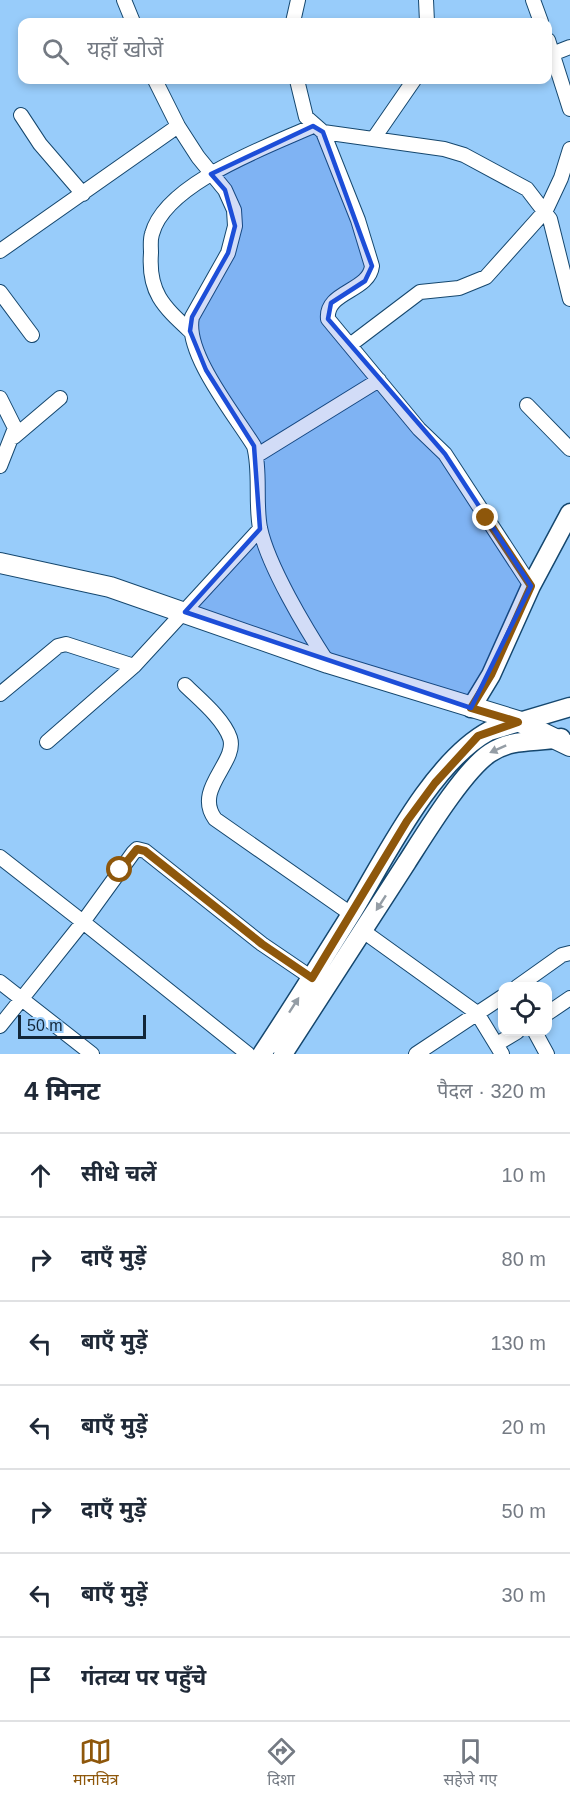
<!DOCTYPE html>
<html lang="hi">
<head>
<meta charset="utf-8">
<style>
  body { margin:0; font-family:Helvetica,"Noto Sans Devanagari",sans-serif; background:#f6f6f7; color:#1f2937 }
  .controls { position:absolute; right:18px; bottom:18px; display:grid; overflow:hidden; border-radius:12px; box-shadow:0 3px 9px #0003 }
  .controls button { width:54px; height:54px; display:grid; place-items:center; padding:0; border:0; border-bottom:2px solid #e0e1e3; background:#fff; color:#1f2937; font:30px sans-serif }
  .scale { position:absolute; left:18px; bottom:15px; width:128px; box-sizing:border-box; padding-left:6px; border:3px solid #122638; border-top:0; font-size:16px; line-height:21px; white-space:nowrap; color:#122638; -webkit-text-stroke:4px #98ccfa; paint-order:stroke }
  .stop { position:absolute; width:18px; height:18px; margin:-14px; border:4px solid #8e570b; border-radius:50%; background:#fff }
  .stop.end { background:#8e570b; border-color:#fff; box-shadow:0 2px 6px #0008 }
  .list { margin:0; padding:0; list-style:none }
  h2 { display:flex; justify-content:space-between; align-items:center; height:78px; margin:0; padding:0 24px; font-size:26px }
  h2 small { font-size:20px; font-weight:400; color:#747a83 }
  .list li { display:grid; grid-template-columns:39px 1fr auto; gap:18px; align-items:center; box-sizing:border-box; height:84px; padding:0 24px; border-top:2px solid #e0e1e3 }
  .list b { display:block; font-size:22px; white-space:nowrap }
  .list em { font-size:20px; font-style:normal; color:#747a83 }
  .icon { flex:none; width:33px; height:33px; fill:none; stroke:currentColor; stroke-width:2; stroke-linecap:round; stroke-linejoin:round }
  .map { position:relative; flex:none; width:570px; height:1054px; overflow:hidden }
  .search { position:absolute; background:#fff; box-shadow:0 3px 9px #0003; left:18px; right:18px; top:18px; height:66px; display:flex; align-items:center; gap:15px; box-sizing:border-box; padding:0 21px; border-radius:12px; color:#747a83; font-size:22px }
  .sheet { height:666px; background:#fff }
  nav { display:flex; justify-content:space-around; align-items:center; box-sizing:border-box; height:84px; border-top:2px solid #e0e1e3; background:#fff; font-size:16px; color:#747a83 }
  nav a { display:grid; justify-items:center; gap:3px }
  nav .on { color:#8e570b }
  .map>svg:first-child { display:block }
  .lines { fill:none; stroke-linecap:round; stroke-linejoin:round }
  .minor-casing { stroke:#15476e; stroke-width:16 }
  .tertiary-casing { stroke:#15476e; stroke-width:21 }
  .secondary-casing { stroke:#15476e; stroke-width:22 }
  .minor { stroke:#fff; stroke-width:14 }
  .tertiary { stroke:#fff; stroke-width:18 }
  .secondary { stroke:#fff; stroke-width:20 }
  .oneway { fill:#949da5 }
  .route { stroke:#8e570b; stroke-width:8 }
  .marked { fill:#1d4ed8; fill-opacity:0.2; stroke:#1d4ed8; stroke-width:4.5; stroke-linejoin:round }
</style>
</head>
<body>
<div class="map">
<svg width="570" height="1054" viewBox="0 0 570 1054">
  <rect width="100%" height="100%" fill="#98ccfa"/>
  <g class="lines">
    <defs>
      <path id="minor" d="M 124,0 L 133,22
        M 426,0 L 427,22
        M 533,0 L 541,22
        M 293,22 L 298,0
        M 548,40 L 570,109
        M 552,54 L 570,47
        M 155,80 L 178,126 L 198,157 L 225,190 L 234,210 L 235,226 L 228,253 L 192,317 C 184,353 235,415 254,446 C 261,472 255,501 260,528 C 268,566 306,629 328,663
        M 297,80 L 306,117 L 323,132 L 444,149 L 464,155 L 527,189 L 550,219 L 570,299
        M 21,115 L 40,144 L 83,194
        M 323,132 L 358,220 L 372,266 C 369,292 325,291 328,319 L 419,429 L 445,454 L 531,586
        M 374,138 L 414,80
        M 0,251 L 178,126
        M 0,292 L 32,335
        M 190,331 C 163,306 148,292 151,253 C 151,247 150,240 152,234 C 165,183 269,146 313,126
        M 350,345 L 420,292 L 459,288 L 486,277 L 546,210 L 561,178 L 570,149
        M 0,398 L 15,428 L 0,466
        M 527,405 L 570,449
        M 14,437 L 60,398
        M 256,456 L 379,380
        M 185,685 C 199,699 223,718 230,738 C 238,762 193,789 215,819 L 351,914
        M 0,694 L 58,646 L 66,644 L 134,666
        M 47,742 L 134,666 L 260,529
        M 0,857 L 83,922 L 133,853 L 137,849 L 145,851 L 262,944 L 312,978
        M 363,931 L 477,1013 L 502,1054
        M 0,982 L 92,1054
        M 517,987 L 562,955 L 570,953
        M 548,1013 L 570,998
        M 0,1026 L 83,922 L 248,1054
        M 535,1032 L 547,1054
        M 497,1044 L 517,1032
        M 416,1054 L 502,997"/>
      <path id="tertiary" d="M 471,708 L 491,675 L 531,586 L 570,513
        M 262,1054 C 293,1007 323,959 353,911 C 386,856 432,762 489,731 L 570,707
        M 283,1054 C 325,990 366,926 407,862 C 425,834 464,770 490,753 C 512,738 536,743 561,738"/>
      <path id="secondary" d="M 0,563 L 110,587 L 328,663 L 518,721 L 570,746"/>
    </defs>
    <use href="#minor" class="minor-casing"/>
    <use href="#tertiary" class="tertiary-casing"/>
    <use href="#secondary" class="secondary-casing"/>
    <use href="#minor" class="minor"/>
    <use href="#tertiary" class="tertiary"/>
    <use href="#secondary" class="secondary"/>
  </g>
  <defs><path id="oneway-solid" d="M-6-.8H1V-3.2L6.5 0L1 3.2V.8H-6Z" transform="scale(1.5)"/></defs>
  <g class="oneway">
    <use href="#oneway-solid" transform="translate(498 749) rotate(156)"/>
    <use href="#oneway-solid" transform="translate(381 903) rotate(123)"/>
    <use href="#oneway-solid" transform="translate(294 1005) rotate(-57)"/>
  </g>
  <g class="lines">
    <path class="route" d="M 120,870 L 137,849 L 145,851 L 262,944 L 312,978 L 407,821 L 435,783 L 478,736 L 518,722 L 471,708 L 491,675 L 531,586 L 486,518"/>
  </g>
  <path class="marked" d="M 313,126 L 323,132 L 372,266 L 365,281 L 331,303 L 328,319 L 445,454 L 531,586 L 471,708 L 185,612 L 260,529 L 254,446 L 206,370 L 190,331 L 192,317 L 228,253 L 235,226 L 225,190 L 211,174 Z"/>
</svg>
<div class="controls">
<button><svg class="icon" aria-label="locate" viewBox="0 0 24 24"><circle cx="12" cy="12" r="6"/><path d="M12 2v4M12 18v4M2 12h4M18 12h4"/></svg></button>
</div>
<div class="scale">50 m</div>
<div class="stop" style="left:120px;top:870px"></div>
<div class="stop end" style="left:486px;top:518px"></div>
<div class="search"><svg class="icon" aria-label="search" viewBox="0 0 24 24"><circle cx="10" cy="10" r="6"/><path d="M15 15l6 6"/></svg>यहाँ खोजें</div>
</div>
<section class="sheet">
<h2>4 मिनट<small>पैदल · 320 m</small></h2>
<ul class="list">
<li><svg class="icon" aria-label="ahead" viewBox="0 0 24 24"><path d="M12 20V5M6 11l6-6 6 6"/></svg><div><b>सीधे चलें</b></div><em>10 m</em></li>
<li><svg class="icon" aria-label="right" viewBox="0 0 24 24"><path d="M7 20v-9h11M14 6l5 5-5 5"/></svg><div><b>दाएँ मुड़ें</b></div><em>80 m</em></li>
<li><svg class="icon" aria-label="left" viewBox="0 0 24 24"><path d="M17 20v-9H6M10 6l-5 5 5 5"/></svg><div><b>बाएँ मुड़ें</b></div><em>130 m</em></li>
<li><svg class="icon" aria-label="left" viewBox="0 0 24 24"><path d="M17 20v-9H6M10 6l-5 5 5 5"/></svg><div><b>बाएँ मुड़ें</b></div><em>20 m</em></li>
<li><svg class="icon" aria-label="right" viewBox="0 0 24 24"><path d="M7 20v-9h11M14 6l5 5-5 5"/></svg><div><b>दाएँ मुड़ें</b></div><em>50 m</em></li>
<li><svg class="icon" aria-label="left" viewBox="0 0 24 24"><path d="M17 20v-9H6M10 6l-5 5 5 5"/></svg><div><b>बाएँ मुड़ें</b></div><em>30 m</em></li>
<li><svg class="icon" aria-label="arrive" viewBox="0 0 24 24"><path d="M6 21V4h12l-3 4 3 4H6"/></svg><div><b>गंतव्य पर पहुँचे</b></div></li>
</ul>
</section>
<nav>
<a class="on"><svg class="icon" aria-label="map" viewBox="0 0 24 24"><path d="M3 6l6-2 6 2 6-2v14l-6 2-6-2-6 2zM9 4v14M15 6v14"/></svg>मानचित्र</a>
<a><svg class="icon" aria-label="directions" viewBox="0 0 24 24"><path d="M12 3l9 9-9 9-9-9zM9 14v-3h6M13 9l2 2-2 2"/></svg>दिशा</a>
<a><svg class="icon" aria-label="saved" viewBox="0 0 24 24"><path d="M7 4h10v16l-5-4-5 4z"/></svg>सहेजे गए</a>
</nav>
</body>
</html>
